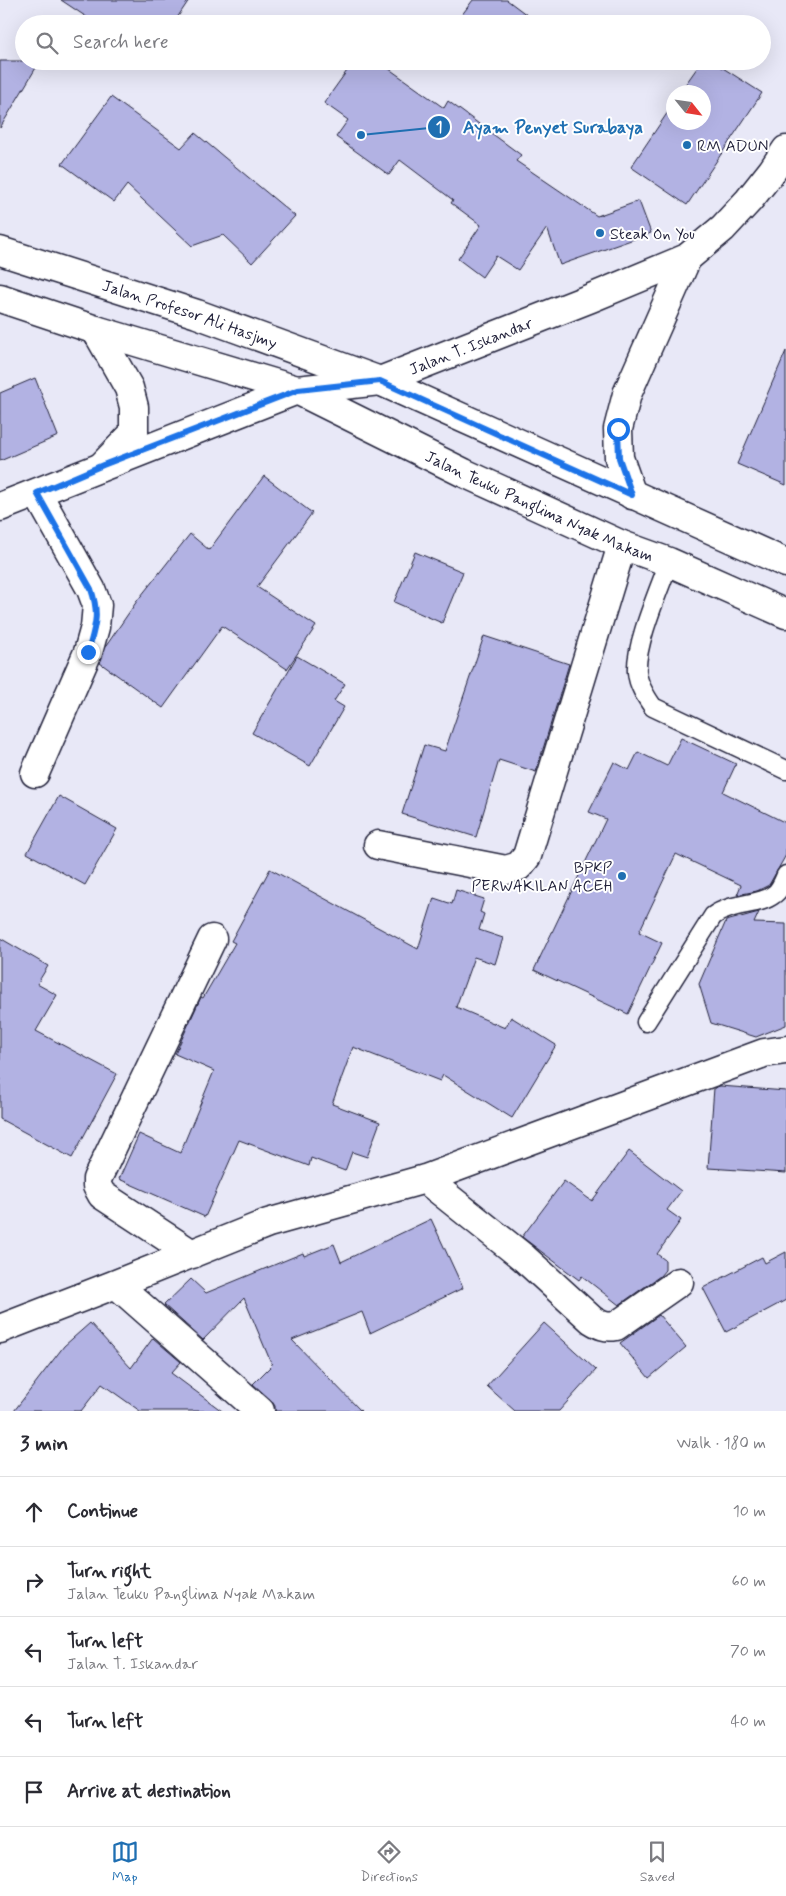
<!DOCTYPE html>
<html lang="en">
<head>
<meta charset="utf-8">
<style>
  body { margin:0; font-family:Mynerve,sans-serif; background:#f7f7f7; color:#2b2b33 }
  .compass { position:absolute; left:666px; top:85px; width:45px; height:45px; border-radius:50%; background:#fff; box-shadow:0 5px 20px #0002; rotate:120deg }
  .stop { position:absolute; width:15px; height:15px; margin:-11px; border:4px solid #1a73e8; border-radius:50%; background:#fff }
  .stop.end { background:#1a73e8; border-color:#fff; box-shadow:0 1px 5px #0008 }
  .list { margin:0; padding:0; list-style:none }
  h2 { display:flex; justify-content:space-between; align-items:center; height:65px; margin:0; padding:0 20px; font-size:21px }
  h2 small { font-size:16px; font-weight:400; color:#7c7c81 }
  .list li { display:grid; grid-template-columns:32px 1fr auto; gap:15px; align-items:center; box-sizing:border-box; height:70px; padding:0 20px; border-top:1px solid #e1e1e2 }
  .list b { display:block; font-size:19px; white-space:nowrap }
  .list p { margin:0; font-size:16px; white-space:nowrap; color:#7c7c81 }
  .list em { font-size:16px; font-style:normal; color:#7c7c81 }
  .icon { flex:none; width:28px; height:28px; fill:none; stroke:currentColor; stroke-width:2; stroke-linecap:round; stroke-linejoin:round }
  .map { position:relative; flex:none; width:786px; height:1411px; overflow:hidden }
  .search { position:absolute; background:#fff; box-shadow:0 5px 20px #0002; left:15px; right:15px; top:15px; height:55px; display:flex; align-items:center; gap:12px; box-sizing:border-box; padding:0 18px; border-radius:28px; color:#7c7c81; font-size:19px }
  .sheet { height:415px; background:#fff }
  nav { display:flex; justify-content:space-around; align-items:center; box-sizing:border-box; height:70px; border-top:1px solid #e1e1e2; background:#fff; font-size:14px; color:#7c7c81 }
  nav a { display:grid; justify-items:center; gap:2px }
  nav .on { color:#1f6fb2 }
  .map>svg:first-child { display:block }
  .building { fill:#b2b2e3; stroke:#22223b }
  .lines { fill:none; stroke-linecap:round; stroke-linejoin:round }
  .lane-casing { stroke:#22223b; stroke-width:21 }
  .street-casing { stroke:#22223b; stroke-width:31 }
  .secondary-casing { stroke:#22223b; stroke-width:31 }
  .primary-casing { stroke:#22223b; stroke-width:31 }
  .lane { stroke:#fff; stroke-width:18 }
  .street { stroke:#fff; stroke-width:28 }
  .secondary { stroke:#fff; stroke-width:28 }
  .primary { stroke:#fff; stroke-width:28 }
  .route { stroke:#1a73e8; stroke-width:6 }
  .poi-dot { fill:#1f6fb2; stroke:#fff; stroke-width:2 }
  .labels { text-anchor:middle; stroke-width:4; stroke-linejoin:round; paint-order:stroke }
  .poi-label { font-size:16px; fill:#22223b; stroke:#fff; text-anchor:start }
  .street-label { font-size:16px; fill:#22223b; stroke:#fff }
  .leader { fill:none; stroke:#1f6fb2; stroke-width:2 }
  .callout-dot { fill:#1f6fb2; stroke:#fff; stroke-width:2 }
  .mark-label { font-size:15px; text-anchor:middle; font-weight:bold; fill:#fff }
  .callout-label { font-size:18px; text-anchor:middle; font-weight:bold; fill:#1f6fb2; stroke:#fff; stroke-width:4; stroke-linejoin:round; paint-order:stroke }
</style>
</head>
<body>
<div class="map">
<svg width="786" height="1411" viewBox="0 0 786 1411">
  <rect width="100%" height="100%" fill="#e8e8f7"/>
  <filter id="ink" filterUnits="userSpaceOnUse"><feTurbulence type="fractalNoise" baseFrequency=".02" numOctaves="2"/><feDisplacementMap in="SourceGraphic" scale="10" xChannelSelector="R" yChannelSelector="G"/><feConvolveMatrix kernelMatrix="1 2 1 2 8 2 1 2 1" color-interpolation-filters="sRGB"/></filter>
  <g filter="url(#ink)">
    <path class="building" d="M 61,0 L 189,0 L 173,24 L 97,24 Z
      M 473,0 L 507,0 L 539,24 L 462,24 L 458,20 Z
      M 0,61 L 40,61 L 0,128 Z
      M 354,61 L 378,61 L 444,108 L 448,101 L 521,155 L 516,161 L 597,216 L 639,201 L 651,233 L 560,265 L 547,228 L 518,270 L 496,256 L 482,277 L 458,259 L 481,225 L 451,203 L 453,200 L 400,160 L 389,175 L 336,137 L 348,120 L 324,103 Z
      M 702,61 L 712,61 L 762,93 L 687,205 L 631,167 L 674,103 L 674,122 L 704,122 L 704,92 L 680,92 Z
      M 111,97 L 181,148 L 195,133 L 295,216 L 252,263 L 223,235 L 192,246 L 127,185 L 114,202 L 62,164 Z
      M 786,351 L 786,485 L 737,464 Z
      M 35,378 L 58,436 L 0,461 L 0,393 Z
      M 264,476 L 312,513 L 257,587 L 316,626 L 287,669 L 222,626 L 163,708 L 100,663 L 106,646 L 137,601 L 190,534 L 209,550 Z
      M 415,552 L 463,572 L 442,623 L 394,602 Z
      M 484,636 L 569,664 L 536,772 L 499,760 L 476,837 L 402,814 L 424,745 L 445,751 Z
      M 297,656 L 345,684 L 334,701 L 344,707 L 310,766 L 252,733 Z
      M 681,738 L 736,764 L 723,792 L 786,823 L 786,855 L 769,885 L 757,891 L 737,895 L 741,885 L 676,854 L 639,932 L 662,943 L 628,1014 L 534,970 L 606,819 L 589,812 L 614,762 L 629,770 L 638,752 L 667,766 Z
      M 59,796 L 117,829 L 85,885 L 27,853 Z
      M 270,869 L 418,949 L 434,898 L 452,904 L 456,890 L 484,899 L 480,912 L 484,914 L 479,930 L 503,938 L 495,964 L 474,957 L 456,1007 L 505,1028 L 511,1017 L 556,1045 L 512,1118 L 443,1075 L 440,1081 L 353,1047 L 332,1104 L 380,1122 L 367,1157 L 352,1152 L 345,1171 L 311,1158 L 309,1166 L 239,1140 L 205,1217 L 119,1179 L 139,1134 L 180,1153 L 214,1071 L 175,1054 L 201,997 L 203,998 L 235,943 L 231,941 Z
      M 759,912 L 754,923 L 786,924 L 786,1025 L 756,1037 L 711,1023 L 699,984 L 726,921 Z
      M 0,938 L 48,966 L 37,984 L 57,995 L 36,1031 L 117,1074 L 72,1158 L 0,1119 Z
      M 720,1086 L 786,1091 L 786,1173 L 708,1168 L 714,1088 Z
      M 629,1151 L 681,1191 L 667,1210 L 681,1220 L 657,1254 L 665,1260 L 665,1270 L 660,1276 L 619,1305 L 582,1276 L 579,1280 L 522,1237 L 564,1181 L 592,1201 Z
      M 431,1219 L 463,1288 L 370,1333 L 362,1312 L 292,1340 L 361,1411 L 275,1411 L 275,1406 L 271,1400 L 253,1384 L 272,1365 L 244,1298 L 203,1340 L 164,1305 L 191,1279 L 206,1293 L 303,1253 L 304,1256 L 334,1244 L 341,1262 Z
      M 786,1252 L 786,1300 L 726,1332 L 703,1288 L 762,1257 L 765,1263 Z
      M 659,1315 L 686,1347 L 649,1378 L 620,1343 Z
      M 90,1323 L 131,1368 L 153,1338 L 181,1362 L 171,1373 L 222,1411 L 140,1411 L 102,1384 L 81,1411 L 14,1411 L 64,1346 Z
      M 544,1323 L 596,1370 L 559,1411 L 515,1411 L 487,1386 Z"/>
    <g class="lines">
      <defs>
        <path id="lane" d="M 669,562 C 659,590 635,644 637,672 C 638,685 646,697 653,707 L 786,770
          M 646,1022 L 713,916 C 732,902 759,906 773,895 C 780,891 783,882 786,875"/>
        <path id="street" d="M 35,773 L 88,652 L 95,627 L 97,605 L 91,589 L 37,493
          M 378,845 L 506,870 L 519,866 L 527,856 L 622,545
          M 425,1179 L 524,1258 L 592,1320 C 600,1325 606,1328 616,1326 L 679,1282
          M 192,1254 L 102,1195 L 97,1186 L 97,1179 L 212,939
          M 116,1284 L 260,1411
          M 0,1329 L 116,1284 L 268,1223 L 425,1179 L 764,1053 L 786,1050"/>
        <g id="secondary">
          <path id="s1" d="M 0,507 L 297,390 L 380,381 L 591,298 L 687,258 L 723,228 L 749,200 L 772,171 L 786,150"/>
        </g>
        <g id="primary">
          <path id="s2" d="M 0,251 L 197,314 L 380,381 L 786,563"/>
          <path id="s3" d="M 0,298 L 96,330 L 297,390 L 464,473 L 622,545 L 669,562 L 786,614"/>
          <path d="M 96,330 L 129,388 L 134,407 L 134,433 L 103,465"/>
          <path d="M 632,495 L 619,458 L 618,429 L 627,394 L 687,258"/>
        </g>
      </defs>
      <use href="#lane" class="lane-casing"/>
      <use href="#street" class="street-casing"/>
      <use href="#secondary" class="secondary-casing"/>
      <use href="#primary" class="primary-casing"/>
      <use href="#lane" class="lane"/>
      <use href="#street" class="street"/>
      <use href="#secondary" class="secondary"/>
      <use href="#primary" class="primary"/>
    </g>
  </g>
  <g class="lines" filter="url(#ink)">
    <path class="route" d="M 88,652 C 95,626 100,615 91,589 L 37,493 L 103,465 L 298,390 L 380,381 L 632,495 L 619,458 L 618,429"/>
  </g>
  <g class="poi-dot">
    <circle cx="687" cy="145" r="5"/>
    <circle cx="600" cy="233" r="5"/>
    <circle cx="622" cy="876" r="5"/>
  </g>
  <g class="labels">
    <g class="poi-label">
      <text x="697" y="151">RM ADUN</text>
      <text x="610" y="239">Steak On You</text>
      <text x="612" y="873" text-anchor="end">BPKP<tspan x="612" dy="18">PERWAKILAN ACEH</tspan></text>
    </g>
    <g class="street-label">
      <text dy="6" stroke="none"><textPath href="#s2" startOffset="200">Jalan Profesor Ali Hasjmy</textPath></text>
      <text dy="6" stroke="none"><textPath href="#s1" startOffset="500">Jalan T. Iskandar</textPath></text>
      <text dy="6" stroke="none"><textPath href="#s3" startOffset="580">Jalan Teuku Panglima Nyak Makam</textPath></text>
    </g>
  </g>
  <path class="leader" d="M361 135L439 127"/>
  <g class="callout-dot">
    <circle cx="361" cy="135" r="5"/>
    <circle cx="439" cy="127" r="12"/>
  </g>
  <g class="mark-label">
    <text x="439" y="132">1</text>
  </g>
  <g class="callout-label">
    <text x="553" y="133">Ayam Penyet Surabaya</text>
  </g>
</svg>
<svg class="compass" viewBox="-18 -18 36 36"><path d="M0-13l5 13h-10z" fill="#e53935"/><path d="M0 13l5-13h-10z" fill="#7c7c81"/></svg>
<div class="stop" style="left:618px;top:429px"></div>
<div class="stop end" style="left:88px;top:652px"></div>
<div class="search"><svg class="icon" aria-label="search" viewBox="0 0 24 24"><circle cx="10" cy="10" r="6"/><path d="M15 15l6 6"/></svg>Search here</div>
</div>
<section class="sheet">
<h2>3 min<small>Walk · 180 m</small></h2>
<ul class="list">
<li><svg class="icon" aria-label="ahead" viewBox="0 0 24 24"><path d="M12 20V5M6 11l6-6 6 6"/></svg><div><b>Continue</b></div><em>10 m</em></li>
<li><svg class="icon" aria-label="right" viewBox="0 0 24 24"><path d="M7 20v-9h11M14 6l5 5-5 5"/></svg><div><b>Turn right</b><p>Jalan Teuku Panglima Nyak Makam</p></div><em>60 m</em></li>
<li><svg class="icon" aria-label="left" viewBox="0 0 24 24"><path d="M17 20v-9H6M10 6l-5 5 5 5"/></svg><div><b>Turn left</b><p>Jalan T. Iskandar</p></div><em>70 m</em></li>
<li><svg class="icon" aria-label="left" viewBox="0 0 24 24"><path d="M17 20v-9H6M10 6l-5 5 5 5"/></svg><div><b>Turn left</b></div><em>40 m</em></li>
<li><svg class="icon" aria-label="arrive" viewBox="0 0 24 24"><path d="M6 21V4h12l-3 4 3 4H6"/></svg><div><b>Arrive at destination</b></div></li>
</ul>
</section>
<nav>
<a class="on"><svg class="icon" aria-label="map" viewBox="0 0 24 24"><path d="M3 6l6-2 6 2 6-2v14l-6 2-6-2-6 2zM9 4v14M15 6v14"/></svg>Map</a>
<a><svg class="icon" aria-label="directions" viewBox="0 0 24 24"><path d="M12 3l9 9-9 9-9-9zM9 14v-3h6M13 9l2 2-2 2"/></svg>Directions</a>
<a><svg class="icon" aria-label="saved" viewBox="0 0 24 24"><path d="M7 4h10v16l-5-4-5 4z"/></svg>Saved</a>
</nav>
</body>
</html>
